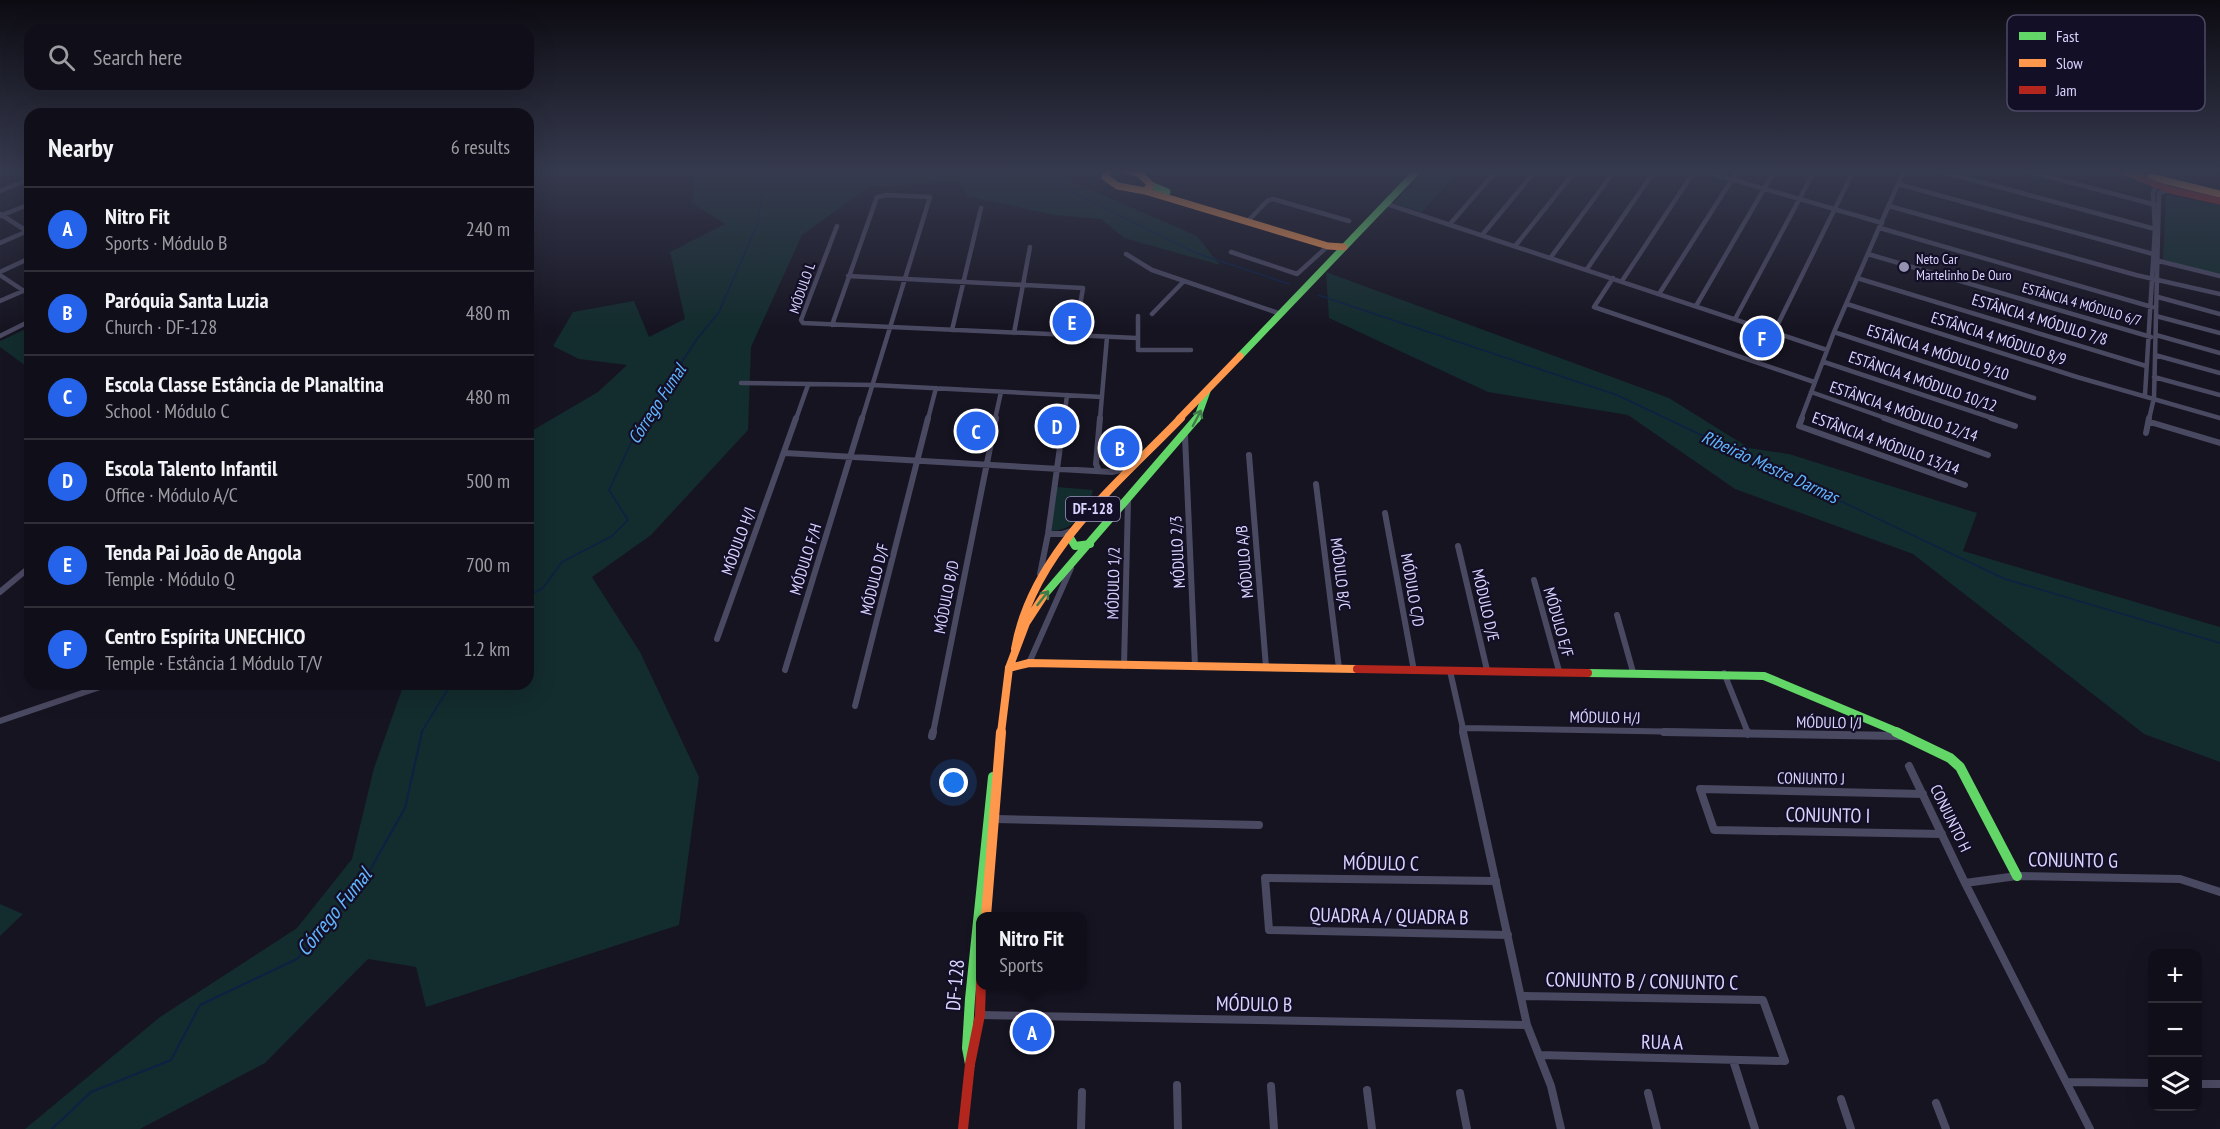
<!DOCTYPE html>
<html lang="en">
<head>
<meta charset="utf-8">
<style>
  body { margin:0; font-family:"PT Sans Narrow",sans-serif; background:#1e1d26; color:#f1f3f6 }
  .controls { position:absolute; right:18px; bottom:18px; display:grid; overflow:hidden; border-radius:12px; box-shadow:0 6px 24px #0002 }
  .controls button { width:54px; height:54px; display:grid; place-items:center; padding:0; border:0; border-bottom:2px solid #302f38; background:#100f19; color:#f1f3f6; font:30px sans-serif }
  .you { position:absolute; left:954px; top:783px; width:21px; height:21px; margin:-15px; border:4px solid #fff; border-radius:50%; background:#1a73e8; box-shadow:0 0 0 9px #1a73e833 }
  .badge { display:grid; place-items:center; width:39px; height:39px; border-radius:50%; background:#2563eb; color:#fff; font-size:20px; font-weight:700 }
  .pin { position:absolute; translate:-50% -50%; border:3px solid #fff; box-shadow:0 2px 6px #0006 }
  .popup { position:absolute; left:976px; top:912px; width:111px; height:78px; box-sizing:border-box; display:grid; place-content:center; border-radius:12px; background:#100f19; filter:drop-shadow(0 2px 4px #0005); font-size:20px; white-space:nowrap; color:#9c9ca2 }
  .popup b { font-size:22px; color:#f1f3f6 }
  .popup::after { content:''; position:absolute; left:50%; top:100%; margin-left:-12px; border:12px solid transparent; border-top-color:#100f19 }
  .list { margin:0; padding:0; list-style:none }
  h2 { display:flex; justify-content:space-between; align-items:center; height:78px; margin:0; padding:0 24px; font-size:26px }
  h2 small { font-size:20px; font-weight:400; color:#9c9ca2 }
  .list li { display:grid; grid-template-columns:39px 1fr auto; gap:18px; align-items:center; box-sizing:border-box; height:84px; padding:0 24px; border-top:2px solid #302f38 }
  .list b { display:block; font-size:22px; white-space:nowrap }
  .list p { margin:0; font-size:20px; white-space:nowrap; color:#9c9ca2 }
  .list em { font-size:20px; font-style:normal; color:#9c9ca2 }
  .icon { flex:none; width:33px; height:33px; fill:none; stroke:currentColor; stroke-width:2; stroke-linecap:round; stroke-linejoin:round }
  .map { position:relative; flex:none; width:2220px; height:1129px; overflow:hidden }
  .search { position:absolute; background:#100f19; box-shadow:0 6px 24px #0002; left:24px; top:24px; width:510px; height:66px; display:flex; align-items:center; gap:15px; box-sizing:border-box; padding:0 21px; border-radius:18px; color:#9c9ca2; font-size:22px }
  .panel { position:absolute; background:#100f19; box-shadow:0 6px 24px #0002; left:24px; top:108px; width:510px; height:582px; border-radius:18px }
  .map>svg:first-child { display:block }
  .green { fill:#132c2d }
  .lines { fill:none; stroke-linecap:round; stroke-linejoin:round }
  .stream-far1 { stroke:#0d2144; stroke-width:1.5 }
  .stream { stroke:#0d2144; stroke-width:2 }
  .street-far2 { stroke:#4a4962; stroke-width:4.5 }
  .street-far1 { stroke:#4a4962; stroke-width:6 }
  .street { stroke:#4a4962; stroke-width:8 }
  .fast-far2 { stroke:#63d668; stroke-width:7 }
  .fast-far1 { stroke:#63d668; stroke-width:8 }
  .fast { stroke:#63d668; stroke-width:10 }
  .slow-far2 { stroke:#ff974d; stroke-width:7 }
  .slow-far1 { stroke:#ff974d; stroke-width:8 }
  .slow { stroke:#ff974d; stroke-width:10 }
  .jam-far2 { stroke:#b3261e; stroke-width:7 }
  .jam-far1 { stroke:#b3261e; stroke-width:8 }
  .jam { stroke:#b3261e; stroke-width:10 }
  .oneway { stroke:#3f7c4a }
  .poi-dot { fill:#9591b1; stroke:#130f26; stroke-width:2 }
  .labels { text-anchor:middle; stroke-width:4.5; stroke-linejoin:round; paint-order:stroke }
  .far-poi-label { font-size:14px; fill:#d9d4ff; stroke:#130f26; text-anchor:start }
  .far-street-label { font-size:14px; fill:#d9d4ff; stroke:#130f26 }
  .shield { fill:#130f26; stroke:#9e99be; stroke-width:1.5 }
  .shield-label { font-size:15px; font-weight:bold; fill:#d9d4ff }
  .street-label { font-size:16px; fill:#d9d4ff; stroke:#130f26 }
  .water-label { font-size:18px; font-style:italic; fill:#62b6ff; stroke:#130f26 }
  .near-street-label { font-size:20px; fill:#d9d4ff; stroke:#130f26 }
  .near-water-label { font-size:21px; font-style:italic; fill:#62b6ff; stroke:#130f26 }
  .key { fill:#130f26; stroke:#4e4a67; stroke-width:1.5 }
  .key-label { font-size:16px; fill:#d9d4ff }
</style>
</head>
<body>
<div class="map">
<svg width="2220" height="1129" viewBox="0 0 2220 1129">
  <rect width="100%" height="100%" fill="#161421"/>
  <path class="green" d="M 696,170 L 1046,170 L 1197,236 L 1220,265 L 1124,238 L 1101,219 L 1054,215 L 967,196 L 960,181 L 869,187 L 802,235 L 751,347 L 748,430 L 651,535 L 592,577 L 640,652 L 699,777 L 679,925 L 426,1007 L 416,967 L 368,959 L 265,1063 L 140,1129 L 25,1129 L 160,1017 L 297,928 L 352,859 L 374,768 L 404,684 L 528,684 L 528,433 L 598,392 L 627,365 L 579,359 L 553,346 L 573,312 L 634,301 L 649,337 L 685,319 L 670,252 L 725,224 L 692,203 Z
    M 1425,170 L 1460,170 L 1422,212 L 1394,203 Z
    M 2166,195 L 2220,205 L 2220,275 L 2163,260 Z
    M 1326,272 L 1669,398 L 1749,448 L 1789,454 L 1977,513 L 1963,551 L 2220,627 L 2220,762 L 2144,734 L 1913,554 L 1735,489 L 1628,415 L 1488,392 L 1329,318 Z
    M 30,327 L 30,369 L 0,347 L 0,341 Z
    M 1057,487 L 1093,490 C 1089,510 1074,531 1051,531 Z
    M 0,904 L 23,914 L 0,936 Z"/>
  <g class="lines">
    <path class="stream-far1" d="M 1022,170 L 1050,181 L 1196,253 L 1289,284
      M 1318,295 L 1617,395 L 2005,579 L 2220,643
      M 528,596 L 543,588 L 562,562 L 612,536 L 628,520 L 609,490 L 637,430 L 697,339 L 719,312 L 758,223 L 764,181 L 758,170
      M 421,733 L 451,684"/>
    <path class="stream" d="M 52,1129 L 91,1092 L 171,1060 L 200,1005 L 297,959 L 362,884 L 405,808 L 422,732"/>
    <path class="street-far2" d="M 16,170 L 30,179
      M 1700,170 L 1882,223
      M 1936,170 L 2155,229
      M 2023,170 L 2156,205
      M 1898,184 L 2153,254
      M 0,191 L 30,179
      M 1387,204 L 1827,350
      M 1889,206 L 2136,275 L 2220,294
      M 0,214 L 30,233
      M 0,216 L 30,204
      M 1248,221 L 1267,201 L 1273,199 L 1349,221
      M 1450,224 L 1497,170
      M 837,226 L 801,320 L 803,323 L 1137,338
      M 1880,228 L 2152,307
      M 1483,234 L 1536,170
      M 0,243 L 30,230
      M 1516,245 L 1576,170
      M 1231,252 L 1297,274 L 1328,246
      M 1126,254 L 1152,270 L 1281,314
      M 1868,254 L 2151,337
      M 1551,257 L 1615,170
      M 2159,261 L 2220,276
      M 1587,269 L 1655,170
      M 0,272 L 30,258
      M 0,275 L 30,295
      M 848,276 L 1083,288 L 1075,335
      M 1613,278 L 1594,307 L 1814,382
      M 1857,278 L 2146,366
      M 1622,281 L 1695,170
      M 1659,294 L 1738,170
      M 2158,297 L 2220,314
      M 0,301 L 30,288
      M 1847,304 L 2077,377 L 2220,418
      M 1696,306 L 1775,170
      M 1152,314 L 1184,281
      M 1138,316 L 1138,350 L 1191,350
      M 2156,316 L 2220,333
      M 1735,319 L 1815,170
      M 832,325 L 877,197 L 887,195 L 930,197 L 862,419
      M 952,330 L 981,208
      M 1774,332 L 1854,170
      M 1834,332 L 2034,398
      M 1014,333 L 1030,247
      M 2156,335 L 2220,353
      M 0,336 L 30,321
      M 2155,355 L 2220,373
      M 1824,362 L 1995,419
      M 2154,377 L 2220,395
      M 741,383 L 873,385 L 1102,397
      M 1811,392 L 1888,419
      M 2145,395 L 2155,229 L 2153,193 L 2157,184 L 2160,184
      M 796,419 L 808,385
      M 928,419 L 936,388
      M 995,419 L 1001,392
      M 1064,419 L 1067,395
      M 1100,419 L 1107,337
      M 1801,419 L 1834,332 L 1904,170
      M 2149,419 L 2154,398 L 2159,193 L 2169,190"/>
    <path class="street-far1" d="M 1802,418 L 1799,426 L 1965,485
      M 1884,418 L 1988,455
      M 1991,418 L 2015,426
      M 2150,422 L 2220,443
      M 2146,433 L 2149,418
      M 1185,436 L 1195,666
      M 785,453 L 1112,472 L 1128,468
      M 1249,455 L 1266,667
      M 1099,471 L 1096,464 L 1100,418
      M 1316,484 L 1339,668
      M 1385,513 L 1414,671
      M 1048,534 L 1062,534 L 1071,531
      M 1458,546 L 1487,670
      M 1040,574 L 1048,534 L 1064,418
      M 1534,580 L 1559,671
      M 0,592 L 30,567
      M 1617,615 L 1633,672
      M 717,639 L 796,418
      M 1029,663 L 1071,568
      M 1124,666 L 1128,501
      M 785,670 L 862,418
      M 1450,671 L 1464,733
      M 1724,673 L 1748,733
      M 855,706 L 928,418
      M 0,721 L 109,684
      M 1462,728 L 1747,733
      M 933,733 L 996,418"/>
    <path class="street" d="M 1463,732 L 1527,1025 L 1551,1086 L 1561,1129
      M 1664,732 L 1900,736
      M 1747,732 L 1748,734
      M 932,736 L 933,732
      M 1909,766 L 1965,883 L 2090,1129
      M 1923,794 L 1700,789 L 1714,830 L 1942,834
      M 995,819 L 1259,825
      M 1496,881 L 1265,878 L 1269,930 L 1508,935
      M 1965,883 L 2017,876 L 2180,879 L 2220,892
      M 1521,996 L 1763,1000 L 1785,1061 L 1539,1055
      M 980,1015 L 1527,1025
      M 1733,1060 L 1755,1129
      M 2068,1082 L 2152,1083
      M 2198,1084 L 2220,1084
      M 1177,1085 L 1178,1129
      M 1271,1086 L 1274,1129
      M 1367,1090 L 1372,1129
      M 1460,1093 L 1467,1129
      M 1648,1093 L 1657,1129
      M 1841,1099 L 1851,1129
      M 1936,1103 L 1946,1129
      M 1081,1129 L 1082,1092"/>
    <path class="fast-far2" d="M 1151,185 L 1167,192
      M 1240,356 L 1418,170
      M 1197,419 L 1207,391"/>
    <path class="fast-far1" d="M 1069,536 L 1075,546 L 1090,544
      M 1045,594 L 1197,418
      M 1588,673 L 1764,676 L 1900,733"/>
    <path class="fast" d="M 1896,732 L 1950,758 L 1960,767 L 2017,876
      M 970,1064 L 967,1048 L 970,999 L 993,777"/>
    <path class="slow-far2" d="M 1111,170 L 1106,173 L 1105,177 L 1118,186 L 1145,191 L 1151,185 L 1140,174 L 1127,170
      M 2151,177 L 2220,194
      M 1145,191 L 1328,246 L 1344,247
      M 1179,419 L 1240,356"/>
    <path class="slow-far1" d="M 1015,649 C 1031,554 1117,484 1181,418
      M 1009,668 L 1029,663 L 1357,669
      M 1001,733 L 1009,668 L 1026,623 L 1045,594"/>
    <path class="slow" d="M 986,916 L 1001,732"/>
    <path class="jam-far2" d="M 2120,170 L 2170,190 L 2220,201"/>
    <path class="jam-far1" d="M 1357,669 L 1588,673"/>
    <path class="jam" d="M 963,1129 L 970,1064 L 980,1015 L 981,981"/>
  </g>
  <defs><path id="oneway-shaft" d="M-6 0H5M1.5-3L5.5 0L1.5 3" fill="none" stroke-width="1.6" stroke-linecap="round" stroke-linejoin="round" transform="scale(1.5)"/></defs>
  <g class="oneway">
    <use href="#oneway-shaft" transform="translate(1197 418) rotate(-62)"/>
    <use href="#oneway-shaft" transform="translate(1043 598) rotate(-52)"/>
  </g>
  <linearGradient id="sky" x2="0" y2="1"><stop stop-color="#0c0b12"/><stop offset="0.52" stop-color="#363a4e"/><stop offset="1" stop-color="#363a4e" stop-opacity="0"/></linearGradient>
  <rect width="2220" height="329" fill="url(#sky)"/>
  <circle class="poi-dot" cx="1904" cy="267" r="6"/>
  <g class="labels">
    <g class="far-poi-label">
      <text x="1916" y="264">Neto Car<tspan x="1916" dy="16">Martelinho De Ouro</tspan></text>
    </g>
    <g class="far-street-label">
      <text transform="translate(802 288) rotate(-71)" y="5">MÓDULO L</text>
      <text transform="translate(2082 304) rotate(16)" y="5">ESTÂNCIA 4 MÓDULO 6/7</text>
    </g>
    <rect class="shield" x="1066" y="497" width="54" height="24" rx="4.5"/>
    <g class="shield-label">
      <text x="1093" y="514">DF-128</text>
    </g>
    <g class="street-label">
      <text transform="translate(2040 319) rotate(17)" y="6">ESTÂNCIA 4 MÓDULO 7/8</text>
      <text transform="translate(1999 338) rotate(18)" y="6">ESTÂNCIA 4 MÓDULO 8/9</text>
      <text transform="translate(1938 352) rotate(18)" y="6">ESTÂNCIA 4 MÓDULO 9/10</text>
      <text transform="translate(1923 381) rotate(19)" y="6">ESTÂNCIA 4 MÓDULO 10/12</text>
      <text transform="translate(1904 411) rotate(19)" y="6">ESTÂNCIA 4 MÓDULO 12/14</text>
      <text transform="translate(1886 443) rotate(20)" y="6">ESTÂNCIA 4 MÓDULO 13/14</text>
      <text transform="translate(738 541) rotate(-70)" y="6">MÓDULO H/I</text>
      <text transform="translate(1177 552) rotate(-93)" y="6">MÓDULO 2/3</text>
      <text transform="translate(805 559) rotate(-73)" y="6">MÓDULO F/H</text>
      <text transform="translate(1244 562) rotate(-95)" y="6">MÓDULO A/B</text>
      <text transform="translate(1341 574) rotate(83)" y="6">MÓDULO B/C</text>
      <text transform="translate(874 579) rotate(-76)" y="6">MÓDULO D/F</text>
      <text transform="translate(1113 583) rotate(-89)" y="6">MÓDULO 1/2</text>
      <text transform="translate(1413 590) rotate(80)" y="6">MÓDULO C/D</text>
      <text transform="translate(946 597) rotate(-79)" y="6">MÓDULO B/D</text>
      <text transform="translate(1486 605) rotate(77)" y="6">MÓDULO D/E</text>
      <text transform="translate(1559 622) rotate(74)" y="6">MÓDULO E/F</text>
      <text transform="translate(1605 717) rotate(1)" y="6">MÓDULO H/J</text>
      <text transform="translate(1829 722) rotate(1)" y="6">MÓDULO I/J</text>
      <text transform="translate(1811 778) rotate(1)" y="6">CONJUNTO J</text>
      <text transform="translate(1951 818) rotate(64)" y="6">CONJUNTO H</text>
    </g>
    <g class="water-label">
      <text transform="translate(657 404) rotate(-57)" y="6">Córrego Fumal</text>
      <text transform="translate(1770 467) rotate(25)" y="6">Ribeirão Mestre Darmas</text>
    </g>
    <g class="near-street-label">
      <text transform="translate(1828 815) rotate(1)" y="7">CONJUNTO I</text>
      <text transform="translate(2073 860) rotate(1)" y="7">CONJUNTO G</text>
      <text transform="translate(1381 863) rotate(1)" y="7">MÓDULO C</text>
      <text transform="translate(1389 916) rotate(1)" y="7">QUADRA A / QUADRA B</text>
      <text transform="translate(1642 981) rotate(1)" y="7">CONJUNTO B / CONJUNTO C</text>
      <text transform="translate(955 985) rotate(-85)" y="7">DF-128</text>
      <text transform="translate(1254 1004) rotate(1)" y="7">MÓDULO B</text>
      <text transform="translate(1662 1042) rotate(1)" y="7">RUA A</text>
    </g>
    <g class="near-water-label">
      <text transform="translate(334 912) rotate(-51)" y="7">Córrego Fumal</text>
    </g>
  </g>
  <rect x="2007" y="15" width="198" height="96" rx="9" class="key"/>
  <rect x="2019" y="32" width="27" height="8" fill="#63d668"/>
  <rect x="2019" y="59" width="27" height="8" fill="#ff974d"/>
  <rect x="2019" y="86" width="27" height="8" fill="#b3261e"/>
  <g class="key-label">
    <text x="2056" y="42">Fast</text>
    <text x="2056" y="69">Slow</text>
    <text x="2056" y="96">Jam</text>
  </g>
</svg>
<div class="controls">
<button>+</button>
<button>−</button>
<button><svg class="icon" aria-label="layers" viewBox="0 0 24 24"><path d="M12 4l9 5-9 5-9-5zM3 14l9 5 9-5"/></svg></button>
</div>
<div class="you"></div>
<div class="pin badge" style="left:1032px;top:1032px">A</div>
<div class="popup"><b>Nitro Fit</b>Sports</div>
<div class="pin badge" style="left:1120px;top:448px">B</div>
<div class="pin badge" style="left:976px;top:431px">C</div>
<div class="pin badge" style="left:1057px;top:426px">D</div>
<div class="pin badge" style="left:1072px;top:322px">E</div>
<div class="pin badge" style="left:1762px;top:338px">F</div>
<div class="search"><svg class="icon" aria-label="search" viewBox="0 0 24 24"><circle cx="10" cy="10" r="6"/><path d="M15 15l6 6"/></svg>Search here</div>
<section class="panel">
<h2>Nearby<small>6 results</small></h2>
<ul class="list">
<li><span class="badge">A</span><div><b>Nitro Fit</b><p>Sports · Módulo B</p></div><em>240 m</em></li>
<li><span class="badge">B</span><div><b>Paróquia Santa Luzia</b><p>Church · DF-128</p></div><em>480 m</em></li>
<li><span class="badge">C</span><div><b>Escola Classe Estância de Planaltina</b><p>School · Módulo C</p></div><em>480 m</em></li>
<li><span class="badge">D</span><div><b>Escola Talento Infantil</b><p>Office · Módulo A/C</p></div><em>500 m</em></li>
<li><span class="badge">E</span><div><b>Tenda Pai João de Angola</b><p>Temple · Módulo Q</p></div><em>700 m</em></li>
<li><span class="badge">F</span><div><b>Centro Espírita UNECHICO</b><p>Temple · Estância 1 Módulo T/V</p></div><em>1.2 km</em></li>
</ul>
</section>
</div>
</body>
</html>
